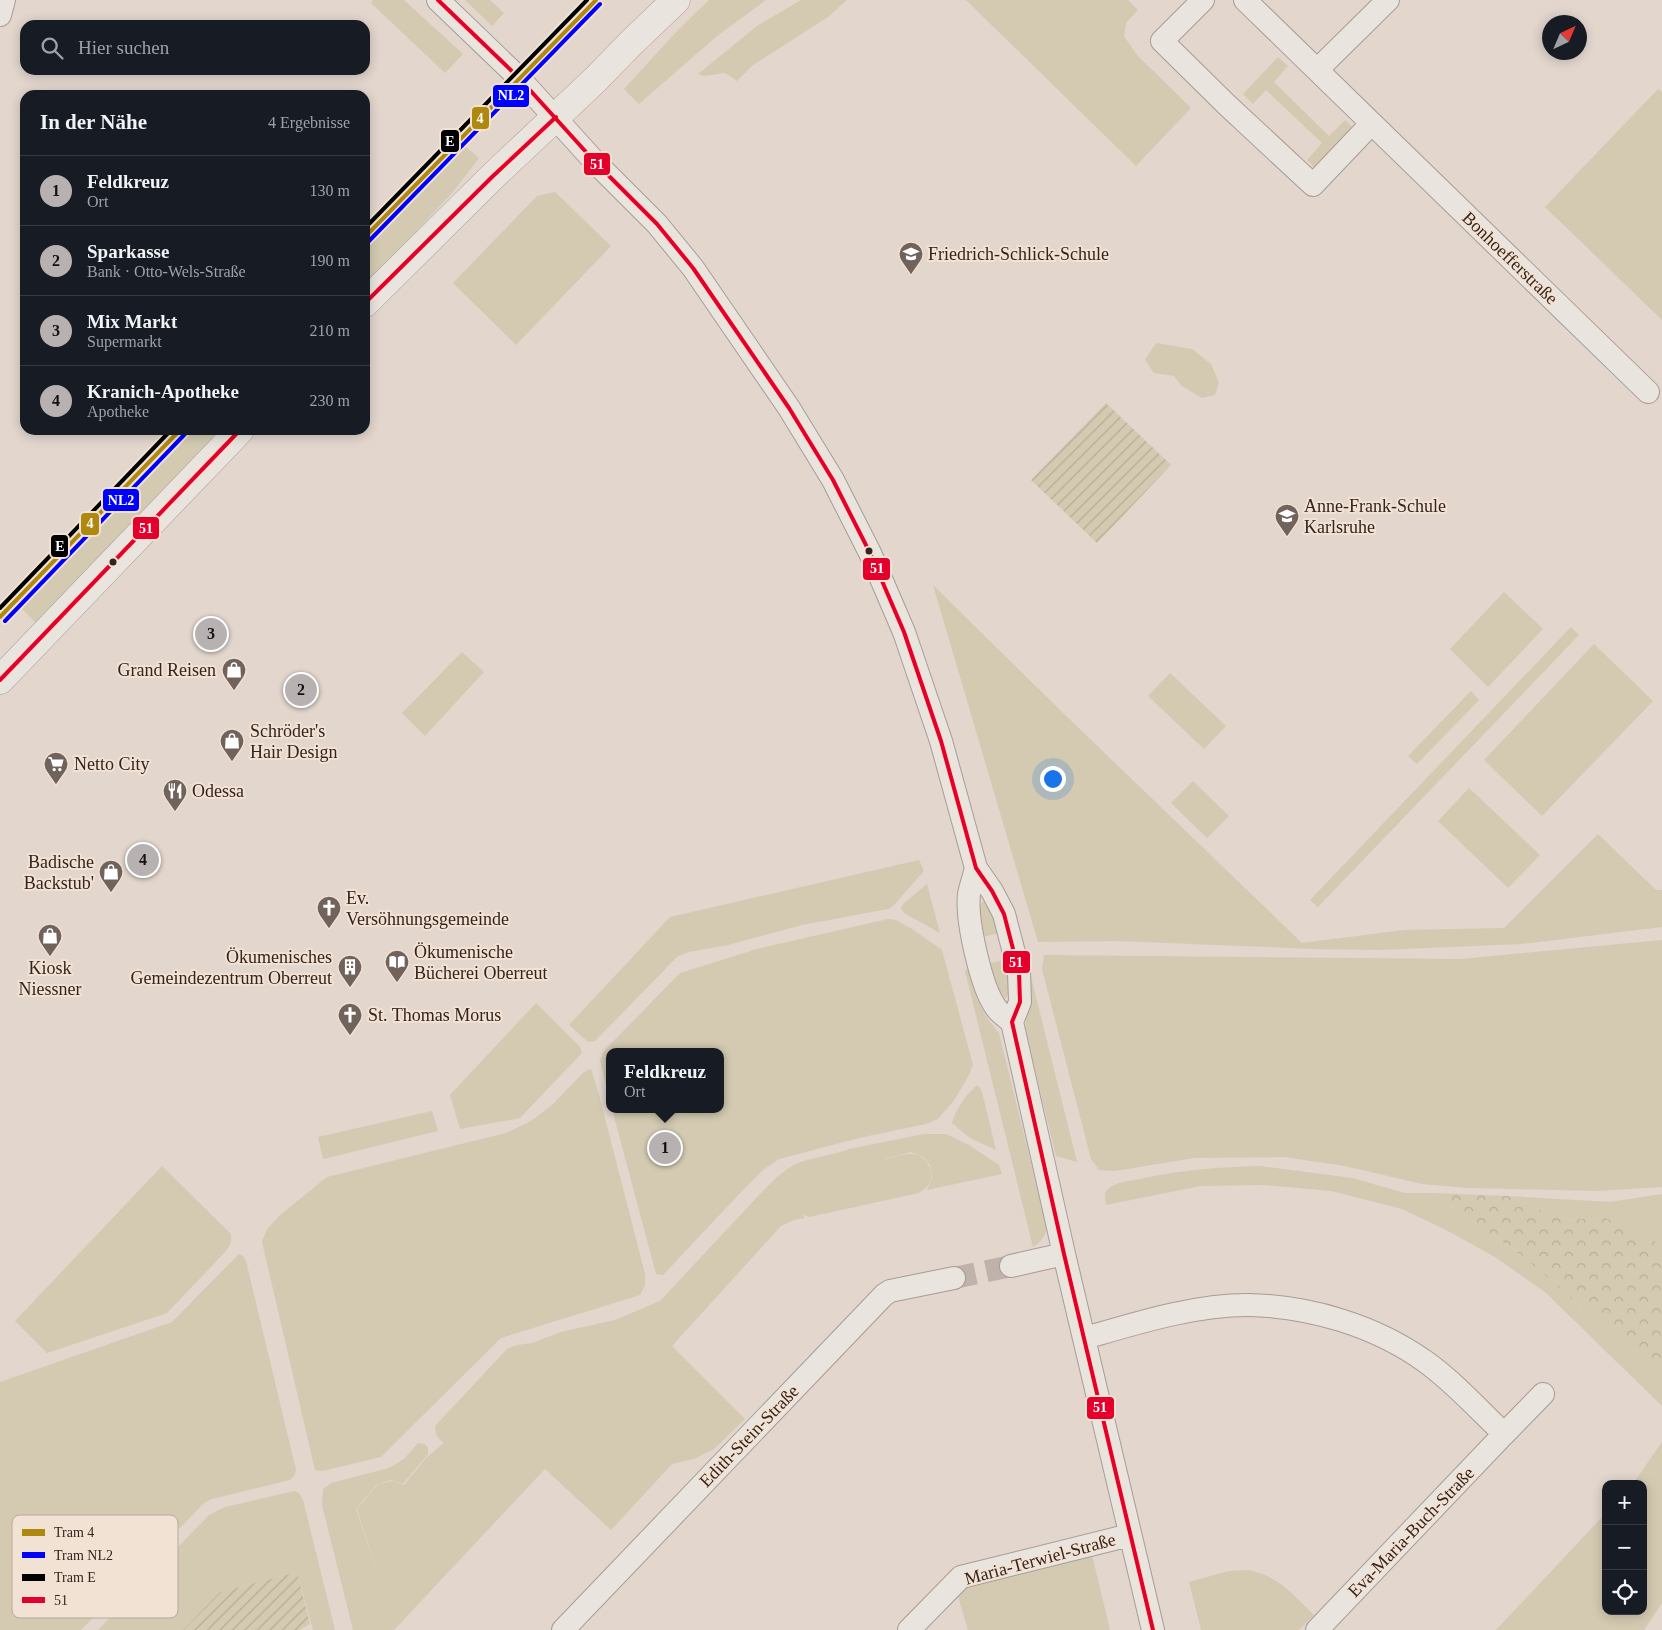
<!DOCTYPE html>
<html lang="de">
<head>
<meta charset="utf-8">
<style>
  body { margin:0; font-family:"Times New Roman",serif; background:#242831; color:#f1f3f6 }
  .controls { position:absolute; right:15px; bottom:15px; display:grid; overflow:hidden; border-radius:10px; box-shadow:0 2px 12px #0003 }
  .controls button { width:45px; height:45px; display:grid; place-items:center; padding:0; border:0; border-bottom:1px solid #363941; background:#171b24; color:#f1f3f6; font:25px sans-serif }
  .compass { position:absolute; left:1542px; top:15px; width:45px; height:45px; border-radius:50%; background:#171b24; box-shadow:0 2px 12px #0003; rotate:44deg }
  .you { position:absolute; left:1052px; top:778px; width:18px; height:18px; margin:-12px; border:4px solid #fff; border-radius:50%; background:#1a73e8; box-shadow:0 0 0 8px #1a73e833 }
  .badge { display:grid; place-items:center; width:32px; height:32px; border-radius:50%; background:#b7b2b1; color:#111; font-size:16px; font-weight:700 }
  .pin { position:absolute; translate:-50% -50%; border:2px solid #fff; box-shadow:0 1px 5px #0006 }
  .popup { position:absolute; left:606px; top:1048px; width:118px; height:65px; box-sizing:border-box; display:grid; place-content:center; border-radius:10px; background:#171b24; filter:drop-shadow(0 1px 4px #0005); font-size:16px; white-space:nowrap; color:#9ea1a6 }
  .popup b { font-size:19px; color:#f1f3f6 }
  .popup::after { content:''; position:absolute; left:50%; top:100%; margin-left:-10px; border:10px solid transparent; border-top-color:#171b24 }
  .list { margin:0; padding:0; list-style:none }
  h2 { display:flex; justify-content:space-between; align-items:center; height:65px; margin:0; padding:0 20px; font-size:21px }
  h2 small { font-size:16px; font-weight:400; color:#9ea1a6 }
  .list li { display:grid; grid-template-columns:32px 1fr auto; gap:15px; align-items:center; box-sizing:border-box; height:70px; padding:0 20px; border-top:1px solid #363941 }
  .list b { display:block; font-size:19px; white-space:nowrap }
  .list p { margin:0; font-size:16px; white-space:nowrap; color:#9ea1a6 }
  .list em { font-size:16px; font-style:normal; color:#9ea1a6 }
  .icon { flex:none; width:28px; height:28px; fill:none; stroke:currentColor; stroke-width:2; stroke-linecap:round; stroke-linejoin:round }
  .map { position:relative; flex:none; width:1662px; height:1630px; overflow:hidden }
  .search { position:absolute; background:#171b24; box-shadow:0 2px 12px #0003; left:20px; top:20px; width:350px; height:55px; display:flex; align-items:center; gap:12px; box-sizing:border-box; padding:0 18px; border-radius:15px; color:#9ea1a6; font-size:19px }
  .panel { position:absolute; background:#171b24; box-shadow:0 2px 12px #0003; left:20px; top:90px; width:350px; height:345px; border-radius:15px }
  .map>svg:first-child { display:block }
  .green { fill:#d3cab1 }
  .forest { fill:url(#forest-crowns) }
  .garden { fill:url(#garden-furrows) }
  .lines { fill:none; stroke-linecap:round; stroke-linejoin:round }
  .minor-tunnel { stroke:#bfb2aa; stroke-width:22; stroke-dasharray:22 11; stroke-linecap:butt }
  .minor-casing { stroke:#a79c96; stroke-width:24 }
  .tertiary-casing { stroke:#a79c96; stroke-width:29 }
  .minor { stroke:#eae4de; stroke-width:22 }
  .tertiary { stroke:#eae4de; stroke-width:28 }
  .bus-1-casing { stroke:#f2e2d3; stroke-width:8 }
  .bus-1 { stroke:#e4002b; stroke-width:4 }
  .tram-1-casing { stroke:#f2e2d3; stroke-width:8 }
  .tram-2-casing { stroke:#f2e2d3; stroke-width:8 }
  .tram-3-casing { stroke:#f2e2d3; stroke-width:8 }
  .tram-1 { stroke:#ae880f; stroke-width:4 }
  .tram-2 { stroke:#00f; stroke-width:4 }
  .tram-3 { stroke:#000; stroke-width:4 }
  .bus-dot { fill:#34241f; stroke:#f2e2d3; stroke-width:2 }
  .labels { text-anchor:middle; stroke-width:4; stroke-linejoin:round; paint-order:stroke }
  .poi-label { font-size:18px; fill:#34241f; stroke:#f2e2d3; text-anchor:start }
  .street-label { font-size:18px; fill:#34241f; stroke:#f2e2d3 }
  .key { fill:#f2e2d3; stroke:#b9a99d; stroke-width:1 }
  .key-label { font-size:14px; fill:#34241f }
  .line-badge { stroke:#f2e2d3; stroke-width:2 }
  .badge-label { font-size:14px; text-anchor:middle; font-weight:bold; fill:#fff }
</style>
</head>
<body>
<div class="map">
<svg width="1662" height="1630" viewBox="0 0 1662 1630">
  <defs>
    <pattern id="forest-crowns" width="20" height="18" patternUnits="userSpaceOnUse" patternTransform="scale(1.25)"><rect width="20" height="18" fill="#d3cab1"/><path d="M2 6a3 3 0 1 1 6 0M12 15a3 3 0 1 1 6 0" fill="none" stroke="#b6ad98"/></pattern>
    <pattern id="garden-furrows" width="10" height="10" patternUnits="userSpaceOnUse" patternTransform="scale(1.25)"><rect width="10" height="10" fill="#d3cab1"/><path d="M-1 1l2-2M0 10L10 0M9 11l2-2" fill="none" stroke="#b6ad98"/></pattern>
  </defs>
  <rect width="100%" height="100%" fill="#e2d6cd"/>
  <path class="green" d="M 373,0 L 404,0 L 463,54 L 445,73 L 371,3 Z
    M 465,0 L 490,0 L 504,13 L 492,26 Z
    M 709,0 L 766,0 L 717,36 L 639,104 L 624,89 L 677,31 Z
    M 801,0 L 847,0 L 828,17 L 753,65 L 737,81 L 725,73 L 704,76 L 698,74 L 757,26 Z
    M 966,0 L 1128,0 L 1138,10 L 1126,23 L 1124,36 L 1137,55 L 1191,108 L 1136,166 Z
    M 1278,57 L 1288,66 L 1274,82 L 1329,136 L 1345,120 L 1355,129 L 1316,169 L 1307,160 L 1322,143 L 1266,90 L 1253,104 L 1243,94 Z
    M 1658,89 L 1662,92 L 1662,320 L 1545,207 Z
    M 464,145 L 479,158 L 453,192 L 365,286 L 365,249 Z
    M 555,192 L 611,246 L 516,345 L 453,283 L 537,196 Z
    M 1156,343 L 1192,349 L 1211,364 L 1219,383 L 1215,395 L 1202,398 L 1182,386 L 1174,376 L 1154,373 L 1145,360 Z
    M 191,430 L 225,430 L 37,624 L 21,608 Z
    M 933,585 L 1061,711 L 1302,943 L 1404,930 L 1504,928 L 1598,834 L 1656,890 L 1662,890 L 1662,927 L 1521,944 L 1379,950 L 1313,949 L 1119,941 L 1038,942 Z
    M 1504,592 L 1543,629 L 1488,687 L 1450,649 Z
    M 1571,627 L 1579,635 L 1318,907 L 1310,900 Z
    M 1594,644 L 1653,701 L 1542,816 L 1484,760 Z
    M 462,652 L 484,672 L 425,736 L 402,713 Z
    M 1170,673 L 1226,726 L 1204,749 L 1148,696 Z
    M 1471,691 L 1479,700 L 1417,764 L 1408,756 Z
    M 1193,781 L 1229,816 L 1207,838 L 1171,803 Z
    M 1469,788 L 1540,855 L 1508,888 L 1438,821 Z
    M 919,860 L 924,871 L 893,906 L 888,909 L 802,925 L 728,945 L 689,952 L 678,956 L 595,1041 L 588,1042 L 569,1025 L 670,917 Z
    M 927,884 L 940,933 L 904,913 L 901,908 L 903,904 Z
    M 983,901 L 994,917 L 999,933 L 982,937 L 980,906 Z
    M 888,919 L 896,920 L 912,929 L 942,950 L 973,1065 L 969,1075 L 955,1099 L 938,1119 L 926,1124 L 859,1138 L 779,1159 L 763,1170 L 743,1190 L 663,1275 L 656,1274 L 612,1109 L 720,1109 L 720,1052 L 610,1052 L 610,1100 L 600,1061 L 604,1051 L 680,973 L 757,949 Z
    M 1662,940 L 1662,1187 L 1598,1191 L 1468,1188 L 1422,1184 L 1345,1166 L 1284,1157 L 1194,1158 L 1115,1171 L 1099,1170 L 1091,1159 L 1042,969 L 1044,955 L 1461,959 Z
    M 1025,953 L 1077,1162 L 1056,1156 L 1025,1031 L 1029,992 Z
    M 1008,959 L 1008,994 L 1005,999 L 994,982 L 987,964 Z
    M 968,968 L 970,969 L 981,1007 L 987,1018 L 999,1033 L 1047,1228 C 1045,1236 1041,1242 1033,1247 L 965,971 Z
    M 536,1003 L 580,1047 L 582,1053 L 520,1118 L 460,1129 L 450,1095 Z
    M 591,1069 L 598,1091 L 645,1274 L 645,1285 L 640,1295 L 501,1338 L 381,1457 L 322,1471 L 315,1470 L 262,1242 L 267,1229 L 279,1216 L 327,1177 L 506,1133 L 531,1121 L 552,1105 L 584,1072 Z
    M 978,1085 L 982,1092 L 996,1150 L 970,1138 L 952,1123 C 956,1110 967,1092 978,1085 Z
    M 432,1111 L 438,1131 L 323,1159 L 318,1137 Z
    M 924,1134 L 946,1134 L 969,1145 L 999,1165 L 1002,1174 L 927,1190 L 932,1177 L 930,1165 L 923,1157 L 911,1152 L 883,1159 C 890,1159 901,1154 910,1154 C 925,1153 937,1172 928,1185 C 926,1188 922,1191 919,1193 L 809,1217 L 802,1214 L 805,1218 L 794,1220 L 781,1226 L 672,1346 L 745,1419 L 714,1449 L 694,1459 L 672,1464 L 611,1530 L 545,1469 L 394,1630 L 353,1630 L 322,1505 L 323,1489 L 331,1483 L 389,1468 L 404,1459 L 418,1443 L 425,1444 L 428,1448 L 428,1454 L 403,1484 L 391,1480 L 377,1484 L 356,1509 L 380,1581 L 357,1509 L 378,1484 L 392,1481 L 404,1485 L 426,1458 L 444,1443 C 438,1438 435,1435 435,1426 L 507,1349 L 517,1345 L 532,1343 L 561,1332 L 615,1320 L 660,1301 L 760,1194 C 771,1183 782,1171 796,1164 C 810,1157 833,1156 849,1149 Z
    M 162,1166 L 231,1234 L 231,1243 L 226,1251 L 167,1313 L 47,1353 L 15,1321 Z
    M 1260,1166 L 1352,1178 L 1405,1193 L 1433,1193 L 1524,1257 L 1662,1378 L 1662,1406 L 1546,1293 L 1495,1257 L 1446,1230 L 1402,1209 L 1331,1191 L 1263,1185 L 1201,1186 L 1106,1205 C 1105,1200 1104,1194 1107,1190 C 1114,1182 1130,1181 1140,1179 C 1180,1170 1219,1167 1260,1166 Z
    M 1662,1194 L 1662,1262 L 1657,1252 L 1605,1218 L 1563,1220 L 1509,1196 L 1610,1202 Z
    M 239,1254 L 243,1256 L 246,1261 L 296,1470 L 294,1476 L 290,1480 L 212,1499 L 204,1503 L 81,1630 L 0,1630 L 0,1382 L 172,1322 Z
    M 1662,1442 L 1662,1603 L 1644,1630 L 1496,1630 L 1606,1513 L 1606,1611 L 1643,1611 L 1643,1484 L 1633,1484 Z
    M 295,1491 L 300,1494 L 303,1500 L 335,1630 L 313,1630 L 297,1572 L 220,1592 L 183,1630 L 98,1630 L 209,1515 L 225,1507 Z
    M 1092,1555 L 1110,1630 L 968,1630 L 957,1593 L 973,1582 Z
    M 1249,1570 C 1280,1577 1292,1594 1314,1615 L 1299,1630 L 1201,1630 L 1189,1582 L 1229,1571 Z"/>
  <path class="forest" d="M 1433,1193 L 1509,1196 L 1563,1220 L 1605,1218 L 1658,1243 L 1657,1252 L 1662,1262 L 1662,1378 L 1524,1257 Z"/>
  <path class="garden" d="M 1106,403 L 1171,465 L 1097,543 L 1031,480 Z
    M 297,1572 L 310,1624 L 300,1630 L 183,1630 L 220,1592 Z"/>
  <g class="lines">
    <path class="minor-tunnel" d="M 954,1278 L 1011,1266"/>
    <defs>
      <path id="minor" d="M 438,0 L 519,78 L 596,163 L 657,224 L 693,268 L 789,408 L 833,480 L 870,553 L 904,632 L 941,741 L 976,868 L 992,891 L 1004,914 L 1019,972 L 1020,1002 L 1012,1022 L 1064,1254 L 1153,1630
        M 1203,0 L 1162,41 L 1227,105 L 1313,185 L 1371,124
        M 1245,0 L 1648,392
        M 0,15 L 4,0
        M 1317,70 L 1388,0
        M 976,868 C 974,876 971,885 969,894 C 966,919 981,989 997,1009 C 1001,1014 1007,1018 1012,1022
        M 1011,1266 L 1064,1254
        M 1085,1338 C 1137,1323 1193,1305 1248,1305 C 1310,1306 1376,1326 1426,1362 C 1455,1383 1479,1410 1504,1434 L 1317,1630
        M 1504,1434 L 1543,1394
        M 563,1630 L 884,1295 L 890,1291 L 954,1278
        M 909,1630 L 961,1577 L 1130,1535"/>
      <path id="tertiary" d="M 365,303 L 492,177 L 595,80 L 632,42 L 676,0
        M 0,680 L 240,430"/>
    </defs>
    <use href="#minor" class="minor-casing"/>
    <use href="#tertiary" class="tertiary-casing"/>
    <use href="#minor" class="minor"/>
    <use href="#tertiary" class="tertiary"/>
    <defs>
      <path id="bus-1" d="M 438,0 L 519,78 L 596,163 L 657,224 L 693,268 L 789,408 L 833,480 L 870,553 L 904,632 L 941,741 L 976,868 L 992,891 L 1004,914 L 1019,972 L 1020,1002 L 1012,1022 L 1064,1254 L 1153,1630
        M 365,303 L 492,177 L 556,117
        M 0,680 L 240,430"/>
    </defs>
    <use href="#bus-1" class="bus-1-casing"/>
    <use href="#bus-1" class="bus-1"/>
    <defs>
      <path id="tram-1" d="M 365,237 L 596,0
        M 0,617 L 180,430"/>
      <path id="tram-2" d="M 369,241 L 600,4
        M 5,621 L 185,434"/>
      <path id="tram-3" d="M 365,228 L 587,0
        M 0,608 L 171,430"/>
    </defs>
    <use href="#tram-1" class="tram-1-casing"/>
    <use href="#tram-2" class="tram-2-casing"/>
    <use href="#tram-3" class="tram-3-casing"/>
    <use href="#tram-1" class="tram-1"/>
    <use href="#tram-2" class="tram-2"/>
    <use href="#tram-3" class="tram-3"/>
  </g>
  <defs>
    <symbol id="school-pin" viewBox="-11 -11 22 30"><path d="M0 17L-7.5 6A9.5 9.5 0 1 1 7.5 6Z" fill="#71625c" stroke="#f2e2d3"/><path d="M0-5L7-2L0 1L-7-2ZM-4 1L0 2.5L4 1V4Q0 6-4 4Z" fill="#fff"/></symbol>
    <symbol id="shop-pin" viewBox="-11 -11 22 30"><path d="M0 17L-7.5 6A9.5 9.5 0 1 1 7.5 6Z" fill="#71625c" stroke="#f2e2d3"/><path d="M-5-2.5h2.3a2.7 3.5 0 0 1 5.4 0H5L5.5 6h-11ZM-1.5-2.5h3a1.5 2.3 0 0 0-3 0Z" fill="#fff"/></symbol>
    <symbol id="supermarket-pin" viewBox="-11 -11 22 30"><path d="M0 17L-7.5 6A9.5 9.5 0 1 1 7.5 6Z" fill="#71625c" stroke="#f2e2d3"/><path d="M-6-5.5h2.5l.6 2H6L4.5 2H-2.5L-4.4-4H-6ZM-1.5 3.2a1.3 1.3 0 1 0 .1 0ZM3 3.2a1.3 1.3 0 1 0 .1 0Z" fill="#fff"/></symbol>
    <symbol id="restaurant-pin" viewBox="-11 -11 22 30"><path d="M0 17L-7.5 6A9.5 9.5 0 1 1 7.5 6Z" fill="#71625c" stroke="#f2e2d3"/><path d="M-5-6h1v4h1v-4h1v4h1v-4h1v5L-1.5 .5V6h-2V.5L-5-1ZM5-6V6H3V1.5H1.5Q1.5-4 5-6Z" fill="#fff"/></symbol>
    <symbol id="church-pin" viewBox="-11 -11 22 30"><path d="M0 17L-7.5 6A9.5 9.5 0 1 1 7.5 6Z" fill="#71625c" stroke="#f2e2d3"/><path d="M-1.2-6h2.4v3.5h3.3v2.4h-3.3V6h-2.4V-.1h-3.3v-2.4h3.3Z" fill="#fff"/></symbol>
    <symbol id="library-pin" viewBox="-11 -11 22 30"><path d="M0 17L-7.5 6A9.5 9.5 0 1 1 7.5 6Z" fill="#71625c" stroke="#f2e2d3"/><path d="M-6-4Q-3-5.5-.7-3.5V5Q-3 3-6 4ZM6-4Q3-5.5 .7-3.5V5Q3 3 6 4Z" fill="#fff"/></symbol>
    <symbol id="building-pin" viewBox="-11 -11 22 30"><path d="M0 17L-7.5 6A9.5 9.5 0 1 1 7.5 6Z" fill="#71625c" stroke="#f2e2d3"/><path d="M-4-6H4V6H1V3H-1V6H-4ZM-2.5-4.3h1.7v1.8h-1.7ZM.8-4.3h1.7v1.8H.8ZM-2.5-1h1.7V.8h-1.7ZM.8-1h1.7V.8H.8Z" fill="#fff"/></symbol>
  </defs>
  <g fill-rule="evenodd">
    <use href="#school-pin" x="897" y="240" width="28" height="38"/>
    <use href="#school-pin" x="1273" y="502" width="28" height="38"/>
    <use href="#shop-pin" x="220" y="656" width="28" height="38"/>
    <use href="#shop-pin" x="218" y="727" width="28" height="38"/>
    <use href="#supermarket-pin" x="42" y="750" width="28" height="38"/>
    <use href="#restaurant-pin" x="161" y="777" width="28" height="38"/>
    <use href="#shop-pin" x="97" y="858" width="28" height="38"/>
    <use href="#church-pin" x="315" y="894" width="28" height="38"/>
    <use href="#shop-pin" x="36" y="922" width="28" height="38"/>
    <use href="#library-pin" x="383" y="948" width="28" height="38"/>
    <use href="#building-pin" x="336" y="953" width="28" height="38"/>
    <use href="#church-pin" x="336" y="1001" width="28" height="38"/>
  </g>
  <g class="bus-dot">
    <circle cx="869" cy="551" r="4.5"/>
    <circle cx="113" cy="562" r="4.5"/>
  </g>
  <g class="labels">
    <g class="poi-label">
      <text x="928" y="260">Friedrich-Schlick-Schule</text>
      <text x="1304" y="512">Anne-Frank-Schule<tspan x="1304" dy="21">Karlsruhe</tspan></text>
      <text x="216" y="676" text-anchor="end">Grand Reisen</text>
      <text x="250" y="737">Schröder's<tspan x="250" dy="21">Hair Design</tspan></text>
      <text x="74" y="770">Netto City</text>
      <text x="192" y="797">Odessa</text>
      <text x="94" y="868" text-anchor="end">Badische<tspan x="94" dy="21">Backstub'</tspan></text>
      <text x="346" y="904">Ev.<tspan x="346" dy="21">Versöhnungsgemeinde</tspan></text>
      <text x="414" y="958">Ökumenische<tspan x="414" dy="21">Bücherei Oberreut</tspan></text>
      <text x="332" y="963" text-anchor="end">Ökumenisches<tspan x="332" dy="21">Gemeindezentrum Oberreut</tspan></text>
      <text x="50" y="974" text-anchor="middle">Kiosk<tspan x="50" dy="21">Niessner</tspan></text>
      <text x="368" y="1021">St. Thomas Morus</text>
    </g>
    <g class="street-label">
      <text transform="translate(1510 258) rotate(44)" y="6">Bonhoefferstraße</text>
      <text transform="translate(749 1436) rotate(-46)" y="6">Edith-Stein-Straße</text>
      <text transform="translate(1411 1532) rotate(-46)" y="6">Eva-Maria-Buch-Straße</text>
      <text transform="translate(1040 1559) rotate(-15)" y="6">Maria-Terwiel-Straße</text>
    </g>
  </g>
  <rect x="12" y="1515" width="166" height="103" rx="8" class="key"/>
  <rect x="22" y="1529" width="23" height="7" fill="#ae880f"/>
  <rect x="22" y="1552" width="23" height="6" fill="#00f"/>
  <rect x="22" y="1574" width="23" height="7" fill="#000"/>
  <rect x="22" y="1597" width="23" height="6" fill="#e4002b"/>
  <g class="key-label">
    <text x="54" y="1537">Tram 4</text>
    <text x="54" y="1560">Tram NL2</text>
    <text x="54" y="1582">Tram E</text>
    <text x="54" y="1605">51</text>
  </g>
  <g class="line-badge">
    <rect x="492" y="84" width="38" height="24" rx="5" fill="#00f"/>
    <rect x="471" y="106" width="19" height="24" rx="5" fill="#ae880f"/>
    <rect x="440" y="129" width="20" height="24" rx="5" fill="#000"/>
    <rect x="583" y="152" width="28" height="24" rx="5" fill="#e4002b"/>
    <rect x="102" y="488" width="38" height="24" rx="5" fill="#00f"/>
    <rect x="80" y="512" width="20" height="24" rx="5" fill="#ae880f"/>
    <rect x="132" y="516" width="28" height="24" rx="5" fill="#e4002b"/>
    <rect x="50" y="534" width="19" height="24" rx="5" fill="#000"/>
    <rect x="862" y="557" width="29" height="24" rx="5" fill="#e4002b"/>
    <rect x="1002" y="950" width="29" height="24" rx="5" fill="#e4002b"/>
    <rect x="1086" y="1396" width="29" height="24" rx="5" fill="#e4002b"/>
  </g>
  <g class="badge-label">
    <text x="511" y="100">NL2</text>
    <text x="480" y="123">4</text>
    <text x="450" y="146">E</text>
    <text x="597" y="169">51</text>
    <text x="121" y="505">NL2</text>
    <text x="90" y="528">4</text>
    <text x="146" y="533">51</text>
    <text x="60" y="551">E</text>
    <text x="877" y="573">51</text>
    <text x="1016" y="967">51</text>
    <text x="1100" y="1412">51</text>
  </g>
</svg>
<div class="controls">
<button>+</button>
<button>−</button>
<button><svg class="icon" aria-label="locate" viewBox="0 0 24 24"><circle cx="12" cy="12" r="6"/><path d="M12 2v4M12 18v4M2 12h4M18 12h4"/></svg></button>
</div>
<svg class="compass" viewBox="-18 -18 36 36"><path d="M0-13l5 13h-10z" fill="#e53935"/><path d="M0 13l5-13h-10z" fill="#9ea1a6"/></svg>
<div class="you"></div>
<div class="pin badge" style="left:665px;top:1148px">1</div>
<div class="popup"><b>Feldkreuz</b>Ort</div>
<div class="pin badge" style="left:301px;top:690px">2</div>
<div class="pin badge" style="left:211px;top:634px">3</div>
<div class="pin badge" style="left:143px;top:860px">4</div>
<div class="search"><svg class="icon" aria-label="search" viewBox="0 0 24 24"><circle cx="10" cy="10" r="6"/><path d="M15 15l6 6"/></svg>Hier suchen</div>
<section class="panel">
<h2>In der Nähe<small>4 Ergebnisse</small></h2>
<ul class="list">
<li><span class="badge">1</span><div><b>Feldkreuz</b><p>Ort</p></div><em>130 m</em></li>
<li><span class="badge">2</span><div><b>Sparkasse</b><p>Bank · Otto-Wels-Straße</p></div><em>190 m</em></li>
<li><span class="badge">3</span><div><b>Mix Markt</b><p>Supermarkt</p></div><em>210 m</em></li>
<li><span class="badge">4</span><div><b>Kranich-Apotheke</b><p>Apotheke</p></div><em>230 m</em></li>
</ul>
</section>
</div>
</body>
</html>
